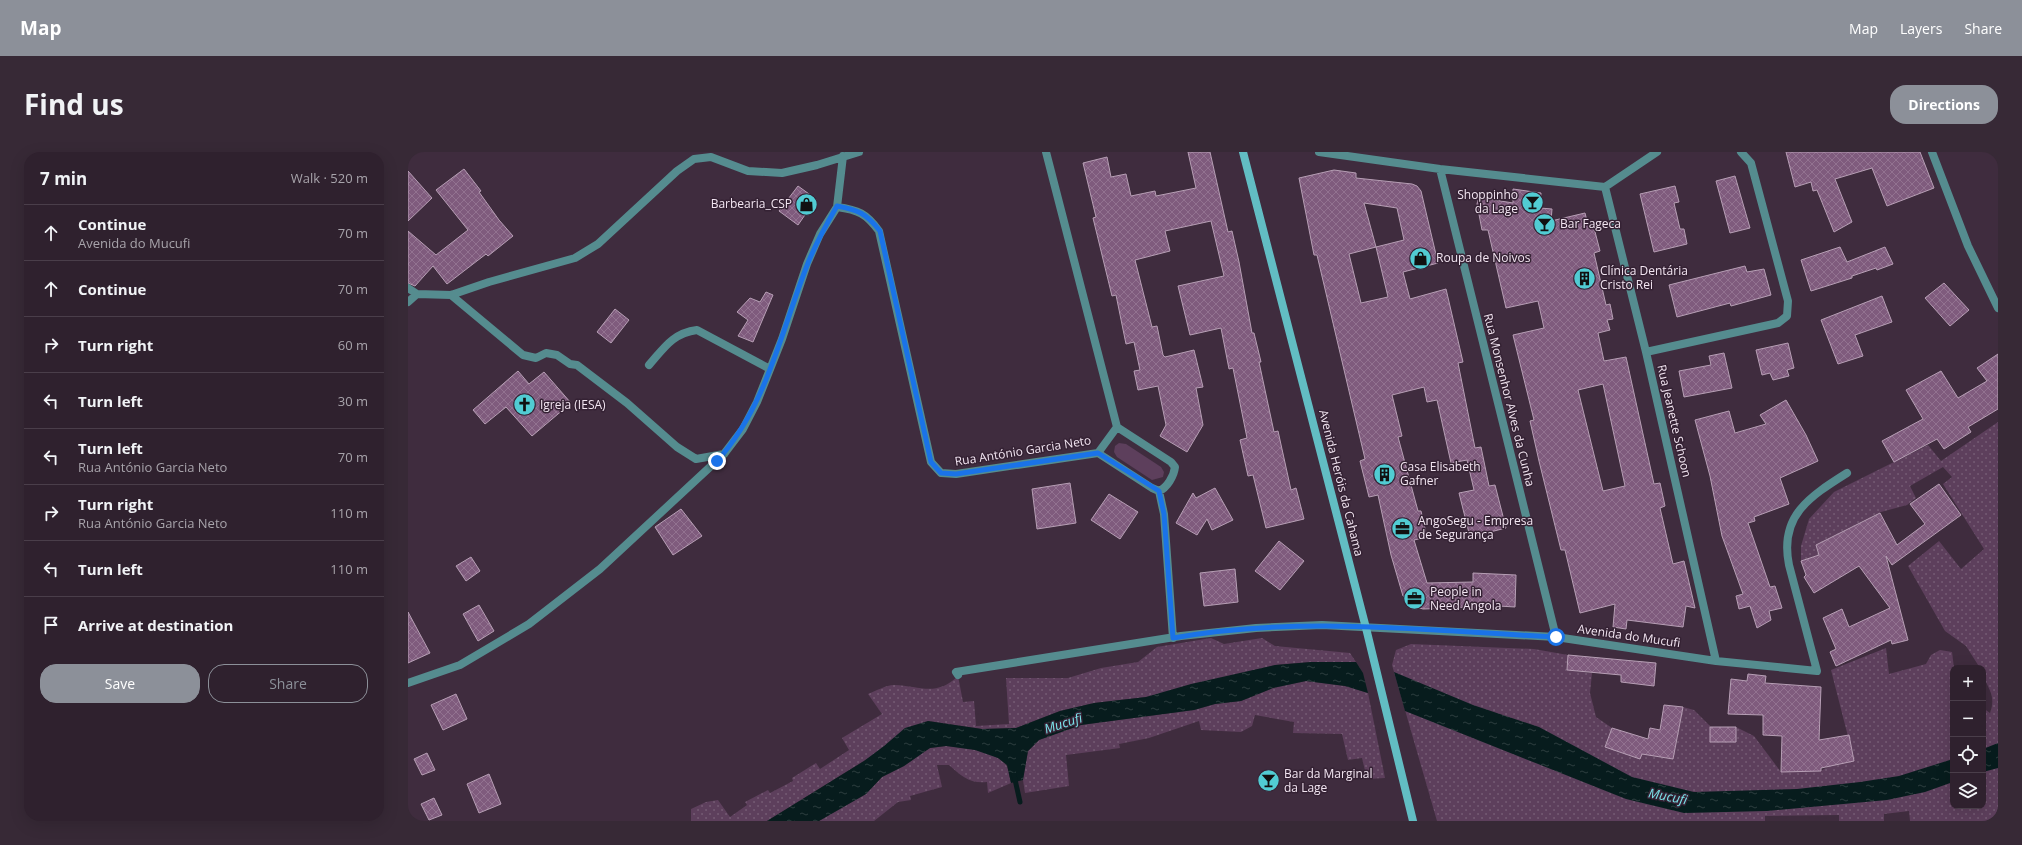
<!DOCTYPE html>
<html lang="en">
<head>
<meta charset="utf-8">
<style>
  body { margin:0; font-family:"Open Sans",sans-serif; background:#372936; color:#f1f3f6 }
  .controls { position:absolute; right:12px; bottom:12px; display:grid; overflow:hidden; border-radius:8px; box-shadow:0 4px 16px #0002 }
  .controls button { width:36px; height:36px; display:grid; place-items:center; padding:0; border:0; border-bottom:1px solid #4a3e4a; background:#2f212e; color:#f1f3f6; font:20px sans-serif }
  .stop { position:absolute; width:12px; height:12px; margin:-9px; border:3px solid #1a73e8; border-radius:50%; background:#fff }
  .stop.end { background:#1a73e8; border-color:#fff; box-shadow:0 1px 4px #0008 }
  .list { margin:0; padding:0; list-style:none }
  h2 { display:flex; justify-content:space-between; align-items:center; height:52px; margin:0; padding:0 16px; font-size:17px }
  h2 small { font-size:13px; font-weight:400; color:#a7a3aa }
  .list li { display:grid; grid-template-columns:26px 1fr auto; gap:12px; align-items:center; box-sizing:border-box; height:56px; padding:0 16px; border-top:1px solid #4a3e4a }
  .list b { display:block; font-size:15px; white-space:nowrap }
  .list p { margin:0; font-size:13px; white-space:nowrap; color:#a7a3aa }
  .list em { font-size:13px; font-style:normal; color:#a7a3aa }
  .actions { display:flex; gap:8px; padding:12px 16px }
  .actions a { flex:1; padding:9px 0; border:1px solid #8c9099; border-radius:16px; text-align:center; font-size:14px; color:#8c9099 }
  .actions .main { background:#8c9099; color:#fff }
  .icon { flex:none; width:22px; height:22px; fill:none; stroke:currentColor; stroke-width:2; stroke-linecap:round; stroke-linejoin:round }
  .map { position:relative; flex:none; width:1590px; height:669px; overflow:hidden; border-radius:16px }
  header { display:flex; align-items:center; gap:24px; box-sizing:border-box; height:56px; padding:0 20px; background:#8c9099; color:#fff }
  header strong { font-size:19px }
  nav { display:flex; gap:22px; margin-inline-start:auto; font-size:14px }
  .intro { display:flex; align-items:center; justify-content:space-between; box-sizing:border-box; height:96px; padding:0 24px }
  h1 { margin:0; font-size:28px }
  .button { padding:10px 18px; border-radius:16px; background:#8c9099; color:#fff; font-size:14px; font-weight:700 }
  main { display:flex; gap:24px; padding:0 24px }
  aside { flex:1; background:#2f212e; border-radius:16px; box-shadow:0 4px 16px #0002 }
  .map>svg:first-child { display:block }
  .grass { fill:url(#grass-dots) }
  .garden { fill:#5d3f5c }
  .water { fill:url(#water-ripples) }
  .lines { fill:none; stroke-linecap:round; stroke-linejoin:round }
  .stream { stroke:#071c1d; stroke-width:5 }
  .building { fill:url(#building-cross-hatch); stroke:#b79fb5; fill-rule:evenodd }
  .street { stroke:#558c8f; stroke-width:8 }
  .secondary { stroke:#62bdc3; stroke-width:8 }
  .route { stroke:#1a73e8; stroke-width:5 }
  .labels { text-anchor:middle; stroke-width:3; stroke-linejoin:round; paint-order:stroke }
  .poi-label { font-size:12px; fill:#f2e5f1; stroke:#352234; text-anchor:start }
  .street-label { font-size:12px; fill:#f2e5f1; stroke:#352234 }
  .water-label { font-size:13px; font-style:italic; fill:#7be4eb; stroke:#352234 }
</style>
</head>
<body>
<header>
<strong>Map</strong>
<nav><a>Map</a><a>Layers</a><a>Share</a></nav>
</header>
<div class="intro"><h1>Find us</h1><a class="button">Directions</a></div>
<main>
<aside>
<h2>7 min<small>Walk · 520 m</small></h2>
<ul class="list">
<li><svg class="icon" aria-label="ahead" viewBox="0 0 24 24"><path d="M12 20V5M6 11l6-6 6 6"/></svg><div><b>Continue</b><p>Avenida do Mucufi</p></div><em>70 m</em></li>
<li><svg class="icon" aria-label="ahead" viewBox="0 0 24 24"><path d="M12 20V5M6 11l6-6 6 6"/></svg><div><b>Continue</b></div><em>70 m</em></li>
<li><svg class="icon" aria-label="right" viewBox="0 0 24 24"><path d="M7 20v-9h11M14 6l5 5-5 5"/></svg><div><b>Turn right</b></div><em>60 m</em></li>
<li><svg class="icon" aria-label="left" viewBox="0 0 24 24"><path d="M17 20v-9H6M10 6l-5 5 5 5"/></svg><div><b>Turn left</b></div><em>30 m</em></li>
<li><svg class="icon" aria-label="left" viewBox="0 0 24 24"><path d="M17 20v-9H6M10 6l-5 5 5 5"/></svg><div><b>Turn left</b><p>Rua António Garcia Neto</p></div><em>70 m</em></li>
<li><svg class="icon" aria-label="right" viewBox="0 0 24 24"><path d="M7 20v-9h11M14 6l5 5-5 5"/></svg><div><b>Turn right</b><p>Rua António Garcia Neto</p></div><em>110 m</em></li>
<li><svg class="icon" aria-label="left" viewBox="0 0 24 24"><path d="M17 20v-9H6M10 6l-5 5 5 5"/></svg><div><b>Turn left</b></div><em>110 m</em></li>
<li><svg class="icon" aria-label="arrive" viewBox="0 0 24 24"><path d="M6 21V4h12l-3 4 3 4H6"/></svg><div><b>Arrive at destination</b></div></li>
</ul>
<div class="actions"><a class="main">Save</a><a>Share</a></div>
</aside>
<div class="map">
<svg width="1590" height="669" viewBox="0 0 1590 669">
  <defs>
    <pattern id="grass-dots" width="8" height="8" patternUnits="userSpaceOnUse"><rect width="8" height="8" fill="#5d3f5c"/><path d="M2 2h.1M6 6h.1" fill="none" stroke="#755b74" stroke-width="1.8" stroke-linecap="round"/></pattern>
    <pattern id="water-ripples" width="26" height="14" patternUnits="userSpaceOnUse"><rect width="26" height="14" fill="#071c1d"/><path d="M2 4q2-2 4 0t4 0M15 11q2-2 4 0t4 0" fill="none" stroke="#2c3d3e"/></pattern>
    <pattern id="building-cross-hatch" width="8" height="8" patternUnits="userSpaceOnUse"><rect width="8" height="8" fill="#7f5b7d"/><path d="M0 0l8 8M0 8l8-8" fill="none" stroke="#927290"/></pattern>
  </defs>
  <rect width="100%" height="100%" fill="#3f2c3e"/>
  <path class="grass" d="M 1590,270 L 1590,669 L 1502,669 L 1501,659 L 1476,662 L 1476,669 L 1431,669 L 1431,663 L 1357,664 L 1357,669 L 1029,669 L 984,513 L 988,498 L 1003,492 L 1126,497 L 1160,503 L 1159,518 L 1184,521 L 1182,541 L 1188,565 L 1204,576 L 1197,594 L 1240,587 L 1246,604 L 1265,607 L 1275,555 L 1286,558 L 1302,574 L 1302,590 L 1328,590 L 1328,575 L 1346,584 L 1373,620 L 1413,619 L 1422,613 L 1446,608 L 1423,518 L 1478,496 L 1481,522 L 1518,512 L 1523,503 L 1532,498 L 1544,500 L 1546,516 L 1545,654 L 1575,654 L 1575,556 L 1582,561 C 1590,539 1575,535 1575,516 L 1572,516 L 1558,494 L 1537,479 L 1500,414 L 1531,389 L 1553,417 L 1576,397 L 1535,332 L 1544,325 L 1535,315 L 1502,334 L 1508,346 L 1499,353 L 1473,360 L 1408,393 L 1411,403 L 1393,409 L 1393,394 L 1401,367 L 1426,340 L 1520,293 L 1533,309 Z
    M 803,486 L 816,492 L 854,486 L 867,494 L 942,501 L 948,510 L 903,510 L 867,513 L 738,545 L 686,551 L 652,559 L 608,576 L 574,577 L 520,569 L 359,669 L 283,669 L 283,657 L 298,650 L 310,648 L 322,665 L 339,653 L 337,650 L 360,638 L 362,641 L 385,629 L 384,626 L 408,611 L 412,617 L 441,598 L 434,586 L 474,562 L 460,542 C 468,539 478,533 486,533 C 513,534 528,545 550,524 L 555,550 L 566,549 L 568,574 L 601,572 L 598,526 L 660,526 L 693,516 L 730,510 L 749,495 Z
    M 898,529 L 937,534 L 960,541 L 977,626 L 959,627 L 954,606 L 940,608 L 934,582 L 885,581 L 886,570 L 847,563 L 844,574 L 833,580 L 793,578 L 791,569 L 741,586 L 711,592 L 712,596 L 658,603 L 661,634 L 617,641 L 615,628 L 620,599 L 631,588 L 673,573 L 786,558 L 807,552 L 833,549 L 865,536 Z
    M 538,594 C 555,596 586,598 598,613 C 601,617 601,626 603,631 L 580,641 L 579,630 C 562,632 553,624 541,613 L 529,613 L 534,635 L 502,644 L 503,648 L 490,650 L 466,669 L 411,669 L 458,642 L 474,625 L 496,614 L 522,596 Z"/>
  <path class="garden" d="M 711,291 L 718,292 L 753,315 L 756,320 L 755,325 L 744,328 L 709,305 L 706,300 L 707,294 Z"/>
  <path class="water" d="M 903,510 L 948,510 L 955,521 L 960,541 L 937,534 L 898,529 L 865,536 L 833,549 L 807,552 L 786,558 L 673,573 L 631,588 L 620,599 L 615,628 L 603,631 L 599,613 L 590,606 L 567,598 L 538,594 L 522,596 L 496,614 L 474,625 L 458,642 L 411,669 L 359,669 L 456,609 L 476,594 L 497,576 L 520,569 L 574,577 L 608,576 L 652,559 L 686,551 L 738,545 L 783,532 L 867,513 Z
    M 986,520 L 1065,553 L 1131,575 L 1224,625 L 1286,640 L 1389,637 L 1452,630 L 1491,624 L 1545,607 L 1545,630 L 1517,640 L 1479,648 L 1359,659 L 1276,661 L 1218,647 L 997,559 Z
    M 1590,591 L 1590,616 L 1575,620 L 1575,597 Z"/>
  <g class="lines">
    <path class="stream" d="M 606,623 L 612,650"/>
  </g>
  <path class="building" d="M 780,0 L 802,0 L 820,80 L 824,79 L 831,110 L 844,181 L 846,181 L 853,210 L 851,210 L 866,280 L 870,279 L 883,338 L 888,336 L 896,367 L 858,376 L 845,323 L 840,324 L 832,288 L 839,286 L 825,216 L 821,217 L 813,176 L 782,183 L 770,134 L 816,124 L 803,69 L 757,79 L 762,99 L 727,108 L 744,175 L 749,174 L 755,203 L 757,205 L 786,198 L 795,235 L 788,236 L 795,273 L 779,300 L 752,284 L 758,273 L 750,234 L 730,238 L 726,219 L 732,218 L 726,190 L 718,192 L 708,143 L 704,144 L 685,66 L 688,65 L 675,11 L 699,5 L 703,25 L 718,22 L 723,44 L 747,39 L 748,44 L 788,36 Z
    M 1378,0 L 1512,0 L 1526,36 L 1479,54 L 1464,16 L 1427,27 L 1444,70 L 1426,80 L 1409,38 L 1405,39 L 1403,30 L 1387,35 Z
    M 56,17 L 73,39 L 71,40 L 91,68 L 105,84 L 80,104 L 78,102 L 39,132 L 25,114 L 7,134 L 0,131 L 0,79 L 28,103 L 60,78 L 28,38 Z
    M 926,18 L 948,21 L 948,26 L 1004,32 L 1009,34 L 1013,39 L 1030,111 L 995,120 L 1002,147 L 1038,137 L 1055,210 L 1050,211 L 1067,296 L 1073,295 L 1081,334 L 1087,333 L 1098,376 L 1062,385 L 1051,341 L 1066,338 L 1059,308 L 1043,311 L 1029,248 L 1019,250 L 1016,235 L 984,243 L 994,284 L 990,285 L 1010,359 L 1013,359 L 1019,385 L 1006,388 L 1019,431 L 1065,430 L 1065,421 L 1108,423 L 1107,455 L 1091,454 L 1091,457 L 1047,455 L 1047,456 L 1015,457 L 1005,454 L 995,444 L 983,403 L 970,343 L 961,345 L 952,309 L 957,307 L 909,103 L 906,103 L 891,26 ZM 956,51 L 989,56 L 996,88 L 968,95 ZM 968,95 L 980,145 L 953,151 L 941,102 Z
    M 0,19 L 24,46 L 0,69 Z
    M 1327,24 L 1342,76 L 1322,81 L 1308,29 Z
    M 390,34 L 408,47 L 390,73 L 371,59 Z
    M 1267,34 L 1271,50 L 1266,51 L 1272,77 L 1276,77 L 1279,92 L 1246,100 L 1232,42 Z
    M 1105,37 L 1133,41 L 1132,56 L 1144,57 L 1143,69 L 1177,61 L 1180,73 L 1185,72 L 1192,99 L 1186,101 L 1198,153 L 1202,152 L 1205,167 L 1199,168 L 1202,178 L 1190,181 L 1196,209 L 1218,205 L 1246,332 L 1252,331 L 1257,354 L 1252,356 L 1265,412 L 1276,409 L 1287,456 L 1278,454 L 1275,475 L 1219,468 L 1218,477 L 1205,475 L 1207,452 L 1172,461 L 1157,398 L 1153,398 L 1131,309 L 1122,269 L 1126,268 L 1105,183 L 1136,176 L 1130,149 L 1098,156 L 1080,78 L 1074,78 L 1069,52 L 1070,48 L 1074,46 L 1105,51 ZM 1195,232 L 1217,334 L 1195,339 L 1170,238 Z
    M 1432,95 L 1439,110 L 1477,95 L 1485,112 L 1469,118 L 1468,116 L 1444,124 L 1444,126 L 1403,139 L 1393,108 Z
    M 1337,114 L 1339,120 L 1356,117 L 1363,143 L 1323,154 L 1322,151 L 1269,165 L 1261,133 Z
    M 1536,131 L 1561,158 L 1542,174 L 1517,146 Z
    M 358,140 L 365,143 L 345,190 L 330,184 L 340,168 L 329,160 L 342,146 L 352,150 Z
    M 1474,144 L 1484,170 L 1447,183 L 1455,204 L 1430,212 L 1413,168 Z
    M 207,157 L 221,168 L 203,191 L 189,180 Z
    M 1380,191 L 1386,216 L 1379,218 L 1381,224 L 1365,228 L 1362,221 L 1354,223 L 1348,198 Z
    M 1316,201 L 1324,236 L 1276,245 L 1271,219 L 1303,213 L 1301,204 Z
    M 1590,202 L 1590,257 L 1560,275 L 1563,280 L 1536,297 L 1529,287 L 1486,310 L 1474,289 L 1515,267 L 1498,238 L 1533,219 L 1550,246 L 1579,229 L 1569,216 Z
    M 110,219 L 121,232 L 136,220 L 163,251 L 124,284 L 98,255 L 77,272 L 65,258 Z
    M 1378,248 L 1398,283 L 1410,309 L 1372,326 L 1381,352 L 1346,365 L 1347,369 L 1340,371 L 1362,435 L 1367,434 L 1374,456 L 1361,459 L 1363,468 L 1349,476 L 1342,454 L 1331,457 L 1328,444 L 1335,442 L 1314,384 L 1302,324 L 1287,268 L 1321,259 L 1327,281 L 1358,272 L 1352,263 Z
    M 662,331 L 668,371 L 629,377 L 624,337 Z
    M 1531,332 L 1553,363 L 1484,413 L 1478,404 L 1500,488 L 1484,492 L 1483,488 L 1428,514 L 1422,500 L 1428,497 L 1415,466 L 1434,457 L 1441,475 L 1482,456 L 1451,414 L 1406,441 L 1396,425 L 1398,423 L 1393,409 L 1411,403 L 1408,393 L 1472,361 L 1489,393 L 1517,372 L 1502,352 Z
    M 807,336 L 825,368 L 804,378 L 799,367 L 789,383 L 768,371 L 785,341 L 788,346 Z
    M 701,342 L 730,360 L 712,387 L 683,368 Z
    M 273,357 L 294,384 L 265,403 L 247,375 Z
    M 871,389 L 896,409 L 872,438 L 847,419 Z
    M 63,405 L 72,419 L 58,429 L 48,414 Z
    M 827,417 L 830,450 L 796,454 L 792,421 Z
    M 71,453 L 86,479 L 70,489 L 55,462 Z
    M 0,460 L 22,501 L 0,511 Z
    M 1160,503 L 1248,511 L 1246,534 L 1213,530 L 1213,523 L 1159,518 Z
    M 1340,522 L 1358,524 L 1357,531 L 1413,535 L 1411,588 L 1441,583 L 1446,609 L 1413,616 L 1413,619 L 1373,620 L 1374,584 L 1355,583 L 1355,563 L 1320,562 L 1323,527 L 1339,529 Z
    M 48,542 L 59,567 L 35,578 L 23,553 Z
    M 1256,553 L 1275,555 L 1265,607 L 1234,602 L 1232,607 L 1197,595 L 1204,576 L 1240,587 L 1242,576 L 1252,578 Z
    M 1302,575 L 1328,575 L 1328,590 L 1302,590 Z
    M 19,601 L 27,618 L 14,623 L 6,607 Z
    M 81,622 L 93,652 L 71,661 L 59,632 Z
    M 26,646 L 34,663 L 21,668 L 13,652 Z"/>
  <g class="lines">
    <path class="street" d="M 911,0 L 1032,17 L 1197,35 L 1249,0
      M 1524,0 L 1560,94 L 1590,156
      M 1032,17 L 1148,485
      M 1197,35 L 1238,200 L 1308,509
      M 429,55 C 450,58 458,61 471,79 L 523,310 L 533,321 L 548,322 L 690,301 L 709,275 L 638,0
      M 0,136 L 9,142
      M 43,143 L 115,203 L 128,206 L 138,201 L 149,203 L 162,212 L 169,213 L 219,251 L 269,295 L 288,307 L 316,302
      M 0,150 L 9,142 L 43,143 L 81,130 L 167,106 L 190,92 L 269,19 L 286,7 L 303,5 L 340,19 L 374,21 L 409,13 L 451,0
      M 1238,200 L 1370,171 L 1379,164 L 1380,149 L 1343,11 L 1333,0
      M 241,213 C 256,196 265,181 289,178 L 362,217
      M 690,301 L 744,336 L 751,339 C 759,336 766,324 767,315 L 763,310 L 709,275
      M 751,339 L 756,362 L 765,486
      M 550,523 L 548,520 L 773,484 L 848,476 L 914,473 L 1148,485 L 1308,509 L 1409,519 L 1381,413 C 1371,364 1401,345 1439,321
      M 0,531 L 52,513 L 121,472 L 192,417 L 316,302 L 335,277 L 349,250 L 374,187 L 399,112 L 412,82 L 429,55 L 435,4"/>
    <path class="secondary" d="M 835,0 L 958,476 L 1005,669"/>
  </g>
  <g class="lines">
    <path class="route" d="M 309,309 C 359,254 373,179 400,111 C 408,91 418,73 429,54 C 450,58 458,61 472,79 L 523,310 L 533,321 L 548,322 L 690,301 L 751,339 L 756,362 L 765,486 C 891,463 1021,479 1148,485"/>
  </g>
  <defs>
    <symbol id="bar-disc" viewBox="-11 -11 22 22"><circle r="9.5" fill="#51ccd3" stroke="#352234"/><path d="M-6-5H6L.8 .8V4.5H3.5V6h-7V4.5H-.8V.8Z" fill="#111"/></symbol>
    <symbol id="shop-disc" viewBox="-11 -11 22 22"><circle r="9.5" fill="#51ccd3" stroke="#352234"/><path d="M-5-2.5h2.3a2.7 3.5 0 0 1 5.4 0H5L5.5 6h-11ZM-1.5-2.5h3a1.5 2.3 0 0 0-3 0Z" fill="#111"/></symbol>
    <symbol id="building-disc" viewBox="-11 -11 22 22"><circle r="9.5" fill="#51ccd3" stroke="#352234"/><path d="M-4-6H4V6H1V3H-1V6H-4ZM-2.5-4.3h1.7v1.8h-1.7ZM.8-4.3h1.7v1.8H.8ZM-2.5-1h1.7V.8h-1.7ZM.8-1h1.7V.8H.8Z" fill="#111"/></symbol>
    <symbol id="church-disc" viewBox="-11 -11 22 22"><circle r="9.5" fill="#51ccd3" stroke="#352234"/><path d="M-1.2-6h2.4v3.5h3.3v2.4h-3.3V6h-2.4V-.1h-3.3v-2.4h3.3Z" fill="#111"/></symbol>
    <symbol id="office-disc" viewBox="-11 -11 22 22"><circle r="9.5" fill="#51ccd3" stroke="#352234"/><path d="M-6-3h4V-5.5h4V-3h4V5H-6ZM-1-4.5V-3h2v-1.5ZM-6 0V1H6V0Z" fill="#111"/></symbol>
  </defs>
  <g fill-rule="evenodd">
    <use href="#bar-disc" x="1112" y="38" width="25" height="25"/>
    <use href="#shop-disc" x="386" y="40" width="25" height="25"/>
    <use href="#bar-disc" x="1124" y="60" width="25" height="25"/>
    <use href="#shop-disc" x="1000" y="94" width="25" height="25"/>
    <use href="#building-disc" x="1164" y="114" width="25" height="25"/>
    <use href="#church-disc" x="104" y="240" width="25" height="25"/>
    <use href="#building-disc" x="964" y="310" width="25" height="25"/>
    <use href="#office-disc" x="982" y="364" width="25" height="25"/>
    <use href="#office-disc" x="994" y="434" width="25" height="25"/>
    <use href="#bar-disc" x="848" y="616" width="25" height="25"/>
  </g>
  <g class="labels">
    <g class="poi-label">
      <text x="1110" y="47" text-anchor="end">Shoppinho<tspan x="1110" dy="14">da Lage</tspan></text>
      <text x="384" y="56" text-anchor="end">Barbearia_CSP</text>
      <text x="1152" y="76">Bar Fageca</text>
      <text x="1028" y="110">Roupa de Noivos</text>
      <text x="1192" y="123">Clínica Dentária<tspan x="1192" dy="14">Cristo Rei</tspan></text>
      <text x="132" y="257">Igreja (IESA)</text>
      <text x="992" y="319">Casa Elisabeth<tspan x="992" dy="14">Gafner</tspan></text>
      <text x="1010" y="373">AngoSegu - Empresa<tspan x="1010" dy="14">de Segurança</tspan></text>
      <text x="1022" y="444">People in<tspan x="1022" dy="14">Need Angola</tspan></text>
      <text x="876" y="626">Bar da Marginal<tspan x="876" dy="14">da Lage</tspan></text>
    </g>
    <g class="street-label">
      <text transform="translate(1101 248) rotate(76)" y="4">Rua Monsenhor Alves da Cunha</text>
      <text transform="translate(1266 269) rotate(77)" y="4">Rua Jeanette Schoon</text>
      <text transform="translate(615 299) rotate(-9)" y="4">Rua António Garcia Neto</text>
      <text transform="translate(933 331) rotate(76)" y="4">Avenida Heróis da Cahama</text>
      <text transform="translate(1221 484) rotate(8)" y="4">Avenida do Mucufi</text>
    </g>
    <g class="water-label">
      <text transform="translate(655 571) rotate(-18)" y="5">Mucufi</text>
      <text transform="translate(1260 644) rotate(11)" y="5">Mucufi</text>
    </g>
  </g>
</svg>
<div class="controls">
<button>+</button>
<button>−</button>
<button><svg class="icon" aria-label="locate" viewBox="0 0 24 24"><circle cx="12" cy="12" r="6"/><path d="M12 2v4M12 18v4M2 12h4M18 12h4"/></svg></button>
<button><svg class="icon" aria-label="layers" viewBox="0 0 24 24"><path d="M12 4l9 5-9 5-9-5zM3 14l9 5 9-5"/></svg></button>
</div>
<div class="stop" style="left:1148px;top:485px"></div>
<div class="stop end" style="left:309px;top:309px"></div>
</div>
</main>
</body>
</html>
